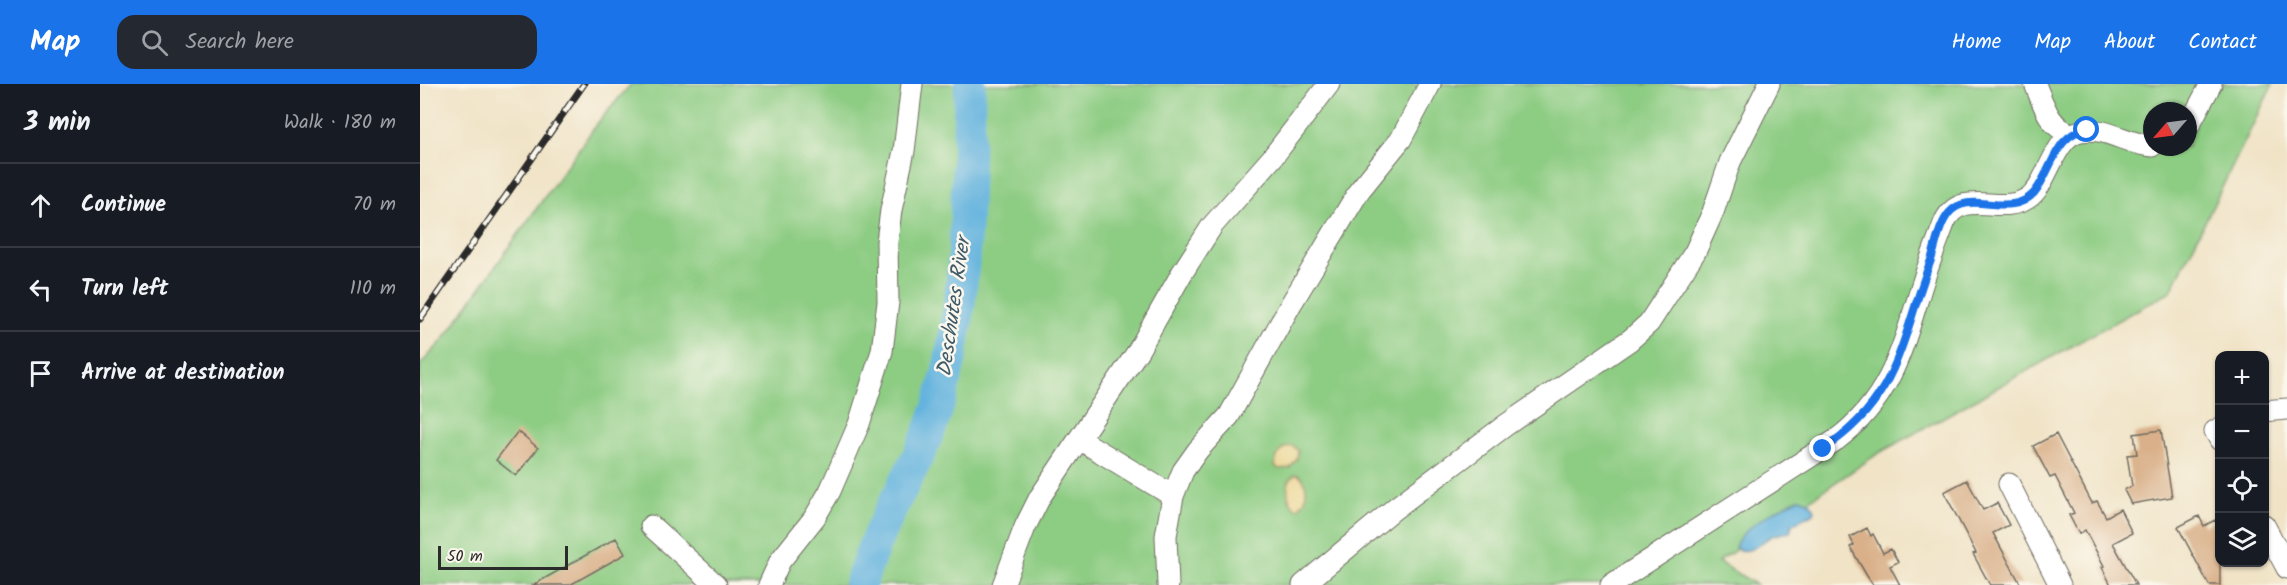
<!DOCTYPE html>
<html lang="en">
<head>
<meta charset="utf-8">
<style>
  body { margin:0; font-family:Kalam,sans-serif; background:#242831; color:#f1f3f6 }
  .controls { position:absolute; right:18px; bottom:18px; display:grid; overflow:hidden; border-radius:12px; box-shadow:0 2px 4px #0004 }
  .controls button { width:54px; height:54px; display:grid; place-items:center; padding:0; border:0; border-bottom:2px solid #363941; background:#171b24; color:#f1f3f6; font:30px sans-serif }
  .compass { position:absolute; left:1723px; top:18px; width:54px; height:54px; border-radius:50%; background:#171b24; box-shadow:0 2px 4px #0004; rotate:242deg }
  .scale { position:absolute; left:18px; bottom:15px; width:130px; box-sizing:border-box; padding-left:6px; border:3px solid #2b2b2b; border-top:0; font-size:16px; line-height:21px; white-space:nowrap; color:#2b2b2b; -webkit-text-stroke:4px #fbf7ec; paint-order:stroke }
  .stop { position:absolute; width:18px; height:18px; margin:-14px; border:4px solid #1a73e8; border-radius:50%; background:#fff }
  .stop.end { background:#1a73e8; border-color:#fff; box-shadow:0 2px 6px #0008 }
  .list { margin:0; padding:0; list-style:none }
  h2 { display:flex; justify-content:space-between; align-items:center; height:78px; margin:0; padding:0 24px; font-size:26px }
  h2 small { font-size:20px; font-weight:400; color:#9ea1a6 }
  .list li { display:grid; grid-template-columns:39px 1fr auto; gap:18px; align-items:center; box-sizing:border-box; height:84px; padding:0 24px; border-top:2px solid #363941 }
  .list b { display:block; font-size:22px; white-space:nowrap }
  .list em { font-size:20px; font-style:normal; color:#9ea1a6 }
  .icon { flex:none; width:33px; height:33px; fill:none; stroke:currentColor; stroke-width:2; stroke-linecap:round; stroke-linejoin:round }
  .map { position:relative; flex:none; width:1867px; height:501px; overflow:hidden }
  header { display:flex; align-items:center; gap:36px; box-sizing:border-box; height:84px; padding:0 30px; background:#1a73e8; color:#fff }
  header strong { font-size:28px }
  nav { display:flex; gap:33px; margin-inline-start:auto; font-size:21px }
  .search { width:420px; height:54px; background:#242831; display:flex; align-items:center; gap:15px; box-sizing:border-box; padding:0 21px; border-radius:18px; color:#9ea1a6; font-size:22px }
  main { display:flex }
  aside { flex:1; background:#171b24 }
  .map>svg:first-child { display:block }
  .green { fill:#8dcc83; stroke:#5c7c57; stroke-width:1.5; fill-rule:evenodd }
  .sand { fill:#eeda9e; stroke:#8c8264; stroke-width:1.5 }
  .water { fill:#64b3de; stroke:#486f84; stroke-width:1.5 }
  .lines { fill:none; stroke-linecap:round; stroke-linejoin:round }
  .river { stroke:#64b3de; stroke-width:32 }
  .building { fill:#d9b089 }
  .minor-casing { stroke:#706b61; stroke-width:23 }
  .minor { stroke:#fff; stroke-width:21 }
  .rail-casing { stroke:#2b2b2b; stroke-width:7 }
  .rail { stroke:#fbf7ec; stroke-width:4.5; stroke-dasharray:14; stroke-linecap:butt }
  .route { stroke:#1a73e8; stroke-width:8 }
  .labels { text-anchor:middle; stroke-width:5; stroke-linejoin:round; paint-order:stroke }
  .water-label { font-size:21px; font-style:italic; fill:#3f5b6a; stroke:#fbf7ec }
</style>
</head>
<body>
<header>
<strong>Map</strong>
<div class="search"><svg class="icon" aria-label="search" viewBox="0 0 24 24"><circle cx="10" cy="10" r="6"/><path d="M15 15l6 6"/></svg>Search here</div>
<nav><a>Home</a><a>Map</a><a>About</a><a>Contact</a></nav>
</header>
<main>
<aside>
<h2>3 min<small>Walk · 180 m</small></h2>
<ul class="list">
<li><svg class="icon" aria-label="ahead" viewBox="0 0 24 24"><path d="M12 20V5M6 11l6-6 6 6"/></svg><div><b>Continue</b></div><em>70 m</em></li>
<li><svg class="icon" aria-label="left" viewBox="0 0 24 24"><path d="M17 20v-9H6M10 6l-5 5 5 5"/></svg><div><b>Turn left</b></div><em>110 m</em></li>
<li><svg class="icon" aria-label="arrive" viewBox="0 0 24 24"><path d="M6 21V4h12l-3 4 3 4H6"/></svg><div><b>Arrive at destination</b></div></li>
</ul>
</aside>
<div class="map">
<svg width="1867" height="501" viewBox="0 0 1867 501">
  <rect width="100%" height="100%" fill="#fbf7ec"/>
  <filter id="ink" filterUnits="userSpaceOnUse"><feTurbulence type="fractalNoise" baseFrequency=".0167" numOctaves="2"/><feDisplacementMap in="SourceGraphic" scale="12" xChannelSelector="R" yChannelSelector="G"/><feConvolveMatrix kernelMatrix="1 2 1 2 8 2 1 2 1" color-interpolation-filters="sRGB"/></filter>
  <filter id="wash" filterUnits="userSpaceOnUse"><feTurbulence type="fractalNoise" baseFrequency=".008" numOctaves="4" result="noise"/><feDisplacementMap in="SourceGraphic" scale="24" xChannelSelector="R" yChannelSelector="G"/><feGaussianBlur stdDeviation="1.35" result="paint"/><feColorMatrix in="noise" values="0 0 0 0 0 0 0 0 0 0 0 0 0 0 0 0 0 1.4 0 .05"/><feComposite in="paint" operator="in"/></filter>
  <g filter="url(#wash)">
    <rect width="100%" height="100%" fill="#f0e3c6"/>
    <path class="green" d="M 211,0 L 1853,0 L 1751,207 L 1459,369 L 1298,478 L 1337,501 L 0,501 L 0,281 L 23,256 L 176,41 ZM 1732,27 L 1768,27 L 1768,63 L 1732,63 Z"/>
    <path class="sand" d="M 872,362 L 878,366 L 877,375 L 870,384 L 859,385 L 855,382 C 856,370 861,363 872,362 Z
      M 876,390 C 887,394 887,406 885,416 L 879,424 L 874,423 C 866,413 864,397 876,390 Z"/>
    <path class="water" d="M 1380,414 L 1390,418 L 1395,426 L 1394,429 L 1372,440 L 1370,448 C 1364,449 1356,450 1350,453 C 1339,459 1330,472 1315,464 C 1319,444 1362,422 1380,414 Z"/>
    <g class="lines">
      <path class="river" d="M 440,501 C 448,476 457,452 469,429 C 486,395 505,363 517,326 C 550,224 546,106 550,0"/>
    </g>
    <g id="blocks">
      <path class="building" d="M 1741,346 L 1752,413 L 1711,420 L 1704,406 L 1712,402 L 1707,371 L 1717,370 L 1714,350 Z
        M 98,347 L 118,364 L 96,392 L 76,376 Z
        M 1636,350 L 1672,419 L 1677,417 L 1686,433 L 1700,425 L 1712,449 L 1693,459 L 1716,501 L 1691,501 L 1682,483 L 1684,482 L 1665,446 L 1659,450 L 1649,431 L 1654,429 L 1635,392 L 1630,394 L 1613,362 Z
        M 1547,396 L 1563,426 L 1577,419 L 1589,441 L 1573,449 L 1601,501 L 1570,501 L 1553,470 L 1556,469 L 1524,408 Z
        M 1779,432 L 1784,442 L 1795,436 L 1800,444 L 1800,501 L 1789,501 L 1758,443 Z
        M 1447,444 L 1451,452 L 1453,450 L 1463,469 L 1471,465 L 1478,478 L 1470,482 L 1480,501 L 1453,501 L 1447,492 L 1430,463 L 1434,461 L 1430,453 Z
        M 196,454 L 205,470 L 150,501 L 113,501 Z"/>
    </g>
  </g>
  <g filter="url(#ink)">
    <use href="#blocks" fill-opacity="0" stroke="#706b61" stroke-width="1.5"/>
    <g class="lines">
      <defs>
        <path id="minor" d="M 1615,0 C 1623,19 1630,46 1653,50
          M 1768,43 L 1791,0
          M 1844,327 L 1867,325
          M 1800,344 L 1795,347 L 1800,356
          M 659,355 L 753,412
          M 1589,400 L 1640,501
          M 1844,441 L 1867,484
          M 231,442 L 296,501
          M 349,501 L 360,477 L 395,433 L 410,407 L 439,340 L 462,267 L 468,218 L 467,158 L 471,126 L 484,67 L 492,0
          M 583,501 L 605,443 L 620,413 L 718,267 L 762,189 L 792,142 L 852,74 L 909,0
          M 748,501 L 746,452 L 753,412 L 763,387 L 778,366 L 809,332 L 871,220 L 939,107 L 981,55 L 1010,0
          M 883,501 L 974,425 L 1086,341 L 1210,256 L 1229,239 L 1275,168 L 1293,128 L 1310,78 L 1349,0
          M 1191,501 L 1416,356 C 1468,317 1481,270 1499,211 C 1506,186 1516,161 1525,137 C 1542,103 1581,132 1608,114 C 1629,100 1633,52 1661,47 C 1685,42 1708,61 1732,62"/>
      </defs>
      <use href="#minor" class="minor-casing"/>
      <use href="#minor" class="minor"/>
      <defs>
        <path id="rail" d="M 0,235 L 164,0"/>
      </defs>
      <use href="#rail" class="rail-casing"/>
      <use href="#rail" class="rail"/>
    </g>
  </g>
  <g class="lines" filter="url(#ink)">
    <path class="route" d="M 1403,365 C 1480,315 1481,254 1511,176 C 1516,161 1519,141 1529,129 C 1550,104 1589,136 1614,109 C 1631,90 1636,47 1667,46"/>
  </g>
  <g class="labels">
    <g class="water-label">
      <text transform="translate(533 223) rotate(-82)" y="7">Deschutes River</text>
    </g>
  </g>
</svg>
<div class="controls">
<button>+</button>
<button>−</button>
<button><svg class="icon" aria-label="locate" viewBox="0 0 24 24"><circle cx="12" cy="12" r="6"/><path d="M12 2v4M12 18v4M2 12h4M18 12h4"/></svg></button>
<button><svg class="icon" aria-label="layers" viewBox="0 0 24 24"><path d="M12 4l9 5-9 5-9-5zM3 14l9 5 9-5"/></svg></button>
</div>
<svg class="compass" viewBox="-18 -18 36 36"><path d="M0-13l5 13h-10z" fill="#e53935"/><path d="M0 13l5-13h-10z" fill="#9ea1a6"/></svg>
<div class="scale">50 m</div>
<div class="stop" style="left:1667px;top:46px"></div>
<div class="stop end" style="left:1403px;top:365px"></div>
</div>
</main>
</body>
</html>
